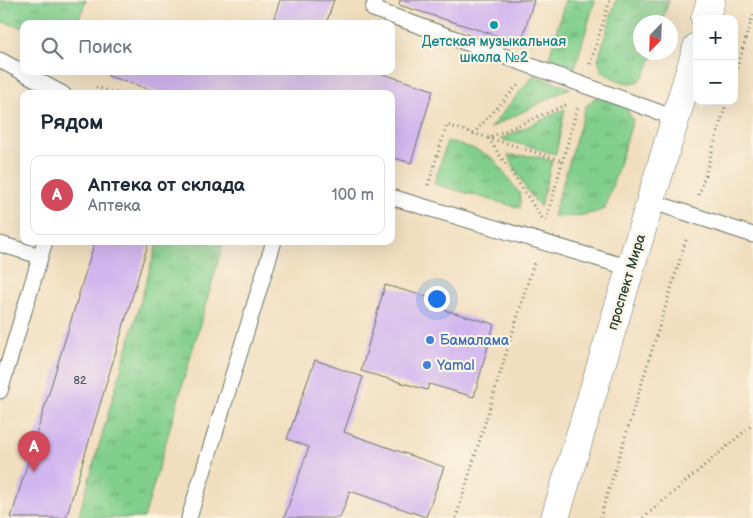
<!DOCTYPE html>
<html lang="ru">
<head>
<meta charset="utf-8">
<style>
  body { margin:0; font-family:"Balsamiq Sans",sans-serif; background:#f6f6f7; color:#1f2937 }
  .controls { position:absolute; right:15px; top:15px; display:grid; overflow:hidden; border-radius:10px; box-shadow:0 5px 20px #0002 }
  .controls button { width:45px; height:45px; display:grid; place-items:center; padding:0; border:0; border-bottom:1px solid #e0e1e3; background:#fff; color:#1f2937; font:25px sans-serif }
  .compass { position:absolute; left:633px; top:15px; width:45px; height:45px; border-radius:50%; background:#fff; box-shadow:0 5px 20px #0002; rotate:203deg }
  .you { position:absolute; left:436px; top:298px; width:18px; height:18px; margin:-12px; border:4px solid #fff; border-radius:50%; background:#1a73e8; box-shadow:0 0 0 8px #1a73e833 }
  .badge { display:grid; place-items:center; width:32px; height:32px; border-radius:50%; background:#d1495b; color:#fff; font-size:16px; font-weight:700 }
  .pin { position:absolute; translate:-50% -41px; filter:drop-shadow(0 1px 2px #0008) }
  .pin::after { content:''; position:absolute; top:26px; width:18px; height:15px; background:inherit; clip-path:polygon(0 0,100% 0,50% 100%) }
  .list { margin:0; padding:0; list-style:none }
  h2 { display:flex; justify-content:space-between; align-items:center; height:65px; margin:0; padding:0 20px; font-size:21px }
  h2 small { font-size:16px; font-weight:400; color:#747a83 }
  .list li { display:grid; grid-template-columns:32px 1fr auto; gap:15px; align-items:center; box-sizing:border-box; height:80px; margin:0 10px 10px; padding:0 10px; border:1px solid #e0e1e3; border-radius:10px }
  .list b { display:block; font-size:19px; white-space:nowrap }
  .list p { margin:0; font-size:16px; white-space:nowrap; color:#747a83 }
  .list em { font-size:16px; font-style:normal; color:#747a83 }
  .icon { flex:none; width:28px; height:28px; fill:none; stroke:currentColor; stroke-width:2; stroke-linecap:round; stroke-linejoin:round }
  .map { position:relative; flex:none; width:753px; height:518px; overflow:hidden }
  .search { position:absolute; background:#fff; box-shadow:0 5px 20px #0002; left:20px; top:20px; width:375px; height:55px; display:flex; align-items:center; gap:12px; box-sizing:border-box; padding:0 18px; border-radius:10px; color:#747a83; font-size:19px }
  .panel { position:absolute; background:#fff; box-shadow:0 5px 20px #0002; left:20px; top:90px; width:375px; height:155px; border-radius:10px }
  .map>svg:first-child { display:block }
  .grass { fill:url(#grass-tufts); stroke:#508660 }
  .building { fill:#d2b6ef }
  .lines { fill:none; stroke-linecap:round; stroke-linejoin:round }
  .lane-casing { stroke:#687565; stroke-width:17 }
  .primary-casing { stroke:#687565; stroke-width:29 }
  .path { stroke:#687565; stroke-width:3; stroke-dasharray:1 4; stroke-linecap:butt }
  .lane { stroke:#fff; stroke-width:15 }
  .primary { stroke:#fff; stroke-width:28 }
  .culture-dot { fill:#0f9aa8; stroke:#fcf5e5; stroke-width:2 }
  .shop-dot { fill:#3f7fe0; stroke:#fcf5e5; stroke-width:2 }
  .labels { text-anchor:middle; stroke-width:4.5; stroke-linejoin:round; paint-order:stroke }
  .number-label { font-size:11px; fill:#4c5b63 }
  .culture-label { font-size:14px; fill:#0d838f; stroke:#fcf5e5 }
  .street-label { font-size:14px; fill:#1f3d34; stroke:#fcf5e5 }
  .shop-label { font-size:14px; fill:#366cbe; stroke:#fcf5e5; text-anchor:start }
</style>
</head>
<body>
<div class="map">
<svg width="753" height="518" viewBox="0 0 753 518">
  <defs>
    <pattern id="grass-tufts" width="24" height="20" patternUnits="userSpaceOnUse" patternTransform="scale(1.25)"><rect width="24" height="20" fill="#82cf8d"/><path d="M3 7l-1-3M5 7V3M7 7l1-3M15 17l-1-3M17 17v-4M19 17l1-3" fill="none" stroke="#6aa974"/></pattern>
  </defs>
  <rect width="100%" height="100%" fill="#fcf5e5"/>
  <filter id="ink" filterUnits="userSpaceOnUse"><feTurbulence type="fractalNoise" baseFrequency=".02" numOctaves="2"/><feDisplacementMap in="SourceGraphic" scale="10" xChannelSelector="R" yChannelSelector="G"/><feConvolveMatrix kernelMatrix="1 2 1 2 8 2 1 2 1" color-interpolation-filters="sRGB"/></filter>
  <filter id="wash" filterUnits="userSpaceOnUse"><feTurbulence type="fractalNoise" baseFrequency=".0096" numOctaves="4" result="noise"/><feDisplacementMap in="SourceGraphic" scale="20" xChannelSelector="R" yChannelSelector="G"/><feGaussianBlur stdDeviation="1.12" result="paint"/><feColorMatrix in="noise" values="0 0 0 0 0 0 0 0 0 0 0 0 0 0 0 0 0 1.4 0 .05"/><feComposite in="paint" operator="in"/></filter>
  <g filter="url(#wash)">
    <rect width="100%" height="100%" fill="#f1debf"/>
    <path class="grass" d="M 0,0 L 86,0 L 77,24 L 24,24 L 24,28 L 0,21 Z
      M 565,0 L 595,0 L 575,68 L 549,58 Z
      M 616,0 L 669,0 L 662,22 L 640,22 L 640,52 L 653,53 C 643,88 634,90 602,72 L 598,60 Z
      M 534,75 L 570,88 L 490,128 Z
      M 596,97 L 625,106 L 633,120 L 605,209 C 590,215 570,218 553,216 L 586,106 Z
      M 565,109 L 556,154 L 501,139 Z
      M 447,141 L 472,148 L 493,158 L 520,194 L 520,208 L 434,184 Z
      M 508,155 L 535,156 L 552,161 L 540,207 L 526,189 Z
      M 158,241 L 224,241 L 144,518 L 78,518 Z"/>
    <g id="blocks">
      <path class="building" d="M 280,0 L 334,0 L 326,24 L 272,24 Z
        M 400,0 L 534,0 L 521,43 L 399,5 Z
        M 109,71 L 374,71 L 433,90 L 411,163 L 391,157 L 391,94 L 164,94 L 108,76 Z
        M 95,241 L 149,241 L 66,518 L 11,518 Z
        M 385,285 L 446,302 L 444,310 L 494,324 L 474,397 L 429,384 L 427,390 L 361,371 Z
        M 315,360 L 363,377 L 344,432 L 444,467 L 426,517 L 350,491 L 340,518 L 284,518 L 309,447 L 287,439 Z"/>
    </g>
  </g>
  <g filter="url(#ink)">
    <use href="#blocks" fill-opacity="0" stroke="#687565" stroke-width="1"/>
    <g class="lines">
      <defs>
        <path id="lane" d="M 376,0 L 373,9 L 675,118
          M 0,60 L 63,94
          M 391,197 L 630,268
          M 650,201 L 753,235
          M 0,244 L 40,256
          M 0,391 L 45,241
          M 189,518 L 274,241"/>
        <path id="primary" d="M 705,19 L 711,0
          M 555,518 L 697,47"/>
      </defs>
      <use href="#lane" class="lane-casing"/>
      <use href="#primary" class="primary-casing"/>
      <path class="path" d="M 590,64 L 610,0
        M 734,78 L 753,14
        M 96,87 L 119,94
        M 473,134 L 519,84
        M 428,185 L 447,125 L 563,161
        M 699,195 L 727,101
        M 542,218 L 488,138 L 568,104
        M 546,220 L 578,106
        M 456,518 L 534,262
        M 600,518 L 687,237
        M 643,518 L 753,424"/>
      <use href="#lane" class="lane"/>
      <use href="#primary" class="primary"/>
    </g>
  </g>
  <circle class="culture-dot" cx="494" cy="25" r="5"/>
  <g class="shop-dot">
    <circle cx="430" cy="340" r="5"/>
    <circle cx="427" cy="365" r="5"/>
  </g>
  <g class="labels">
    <g class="number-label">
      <text x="80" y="384">82</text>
    </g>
    <g class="culture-label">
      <text x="494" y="46">Детская музыкальная<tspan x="494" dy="16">школа №2</tspan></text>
    </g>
    <g class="street-label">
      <text transform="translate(626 282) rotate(-73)" y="5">проспект Мира</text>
    </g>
    <g class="shop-label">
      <text x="440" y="345">Бамалама</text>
      <text x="437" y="370">Yamal</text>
    </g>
  </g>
</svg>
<div class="controls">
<button>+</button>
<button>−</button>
</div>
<svg class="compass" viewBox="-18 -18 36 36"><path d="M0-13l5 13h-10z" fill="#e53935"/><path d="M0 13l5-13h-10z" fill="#747a83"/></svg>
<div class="you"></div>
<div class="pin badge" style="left:34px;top:472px">A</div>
<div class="search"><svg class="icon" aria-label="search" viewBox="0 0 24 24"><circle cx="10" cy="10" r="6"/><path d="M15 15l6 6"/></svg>Поиск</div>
<section class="panel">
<h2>Рядом<small></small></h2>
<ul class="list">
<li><span class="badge">A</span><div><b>Аптека от склада</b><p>Аптека</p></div><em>100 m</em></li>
</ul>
</section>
</div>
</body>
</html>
